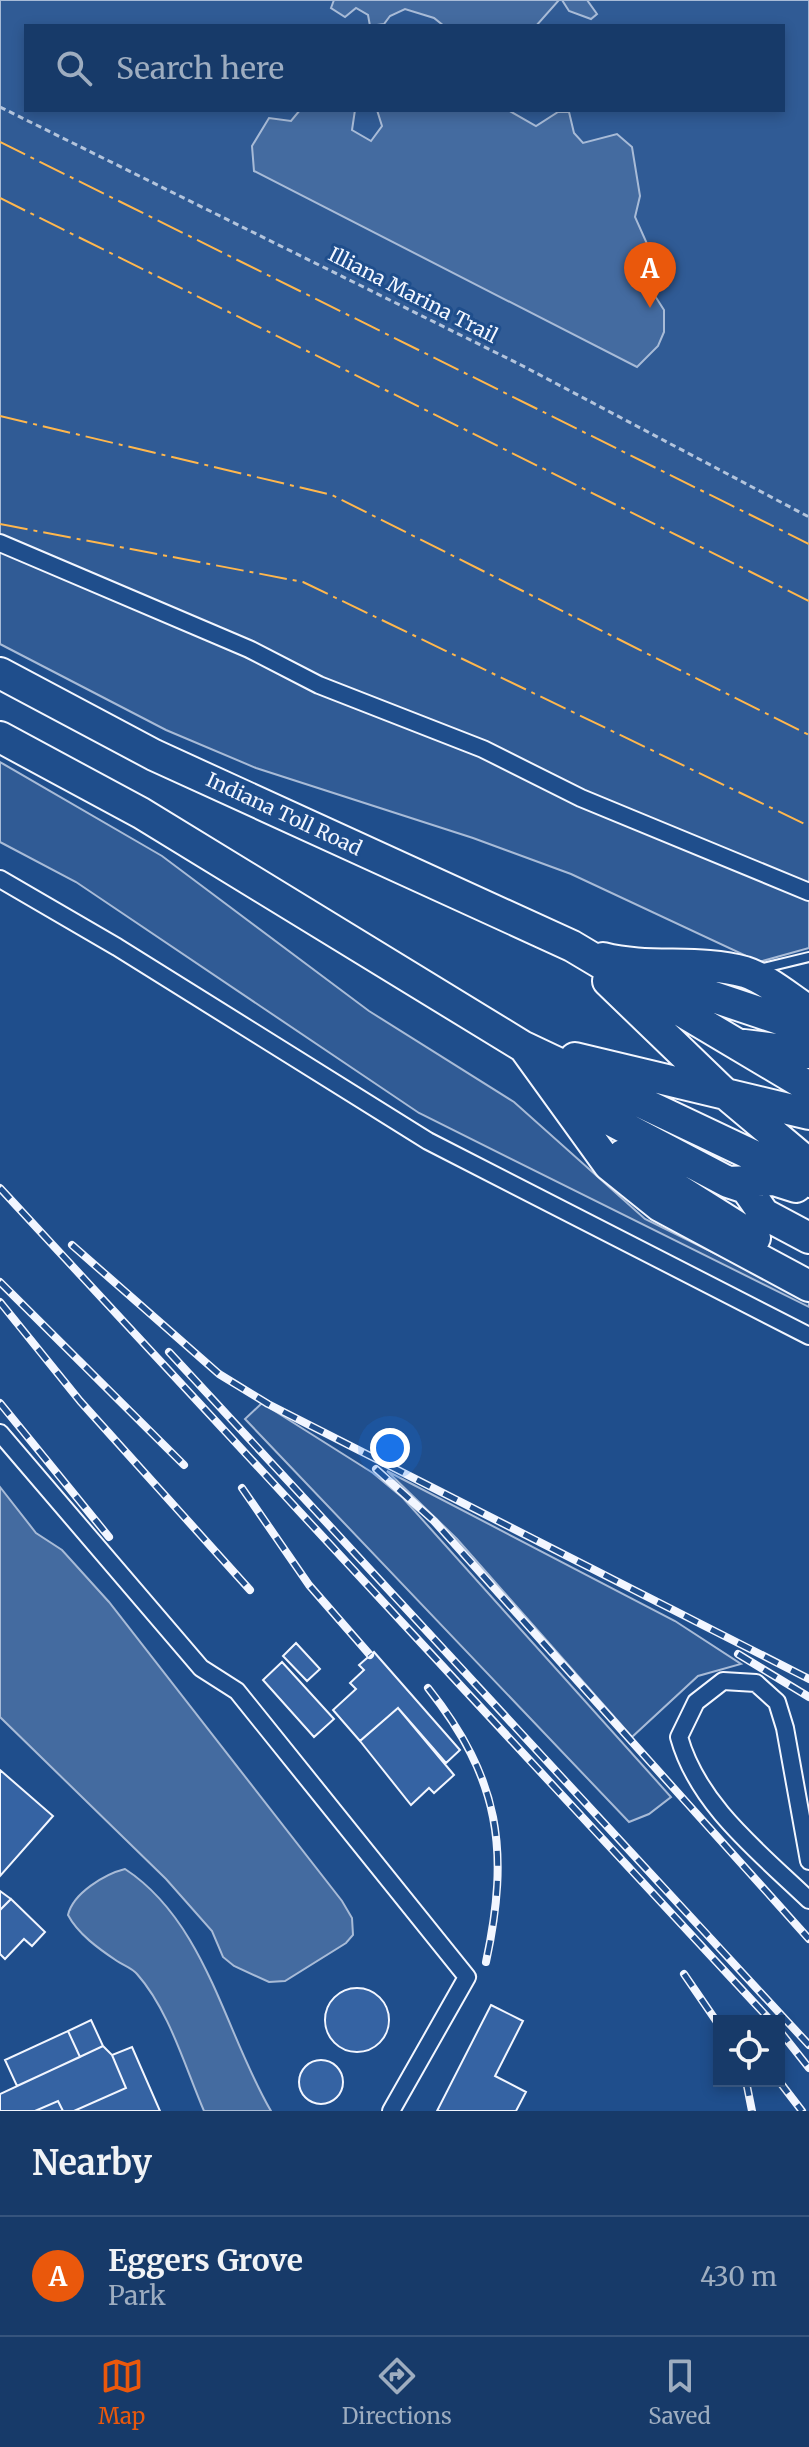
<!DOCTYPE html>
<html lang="en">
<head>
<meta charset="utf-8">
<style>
  body { margin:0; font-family:Merriweather,serif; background:#20416f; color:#f1f3f6 }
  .controls { position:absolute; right:24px; bottom:24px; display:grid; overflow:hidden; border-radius:0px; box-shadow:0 4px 12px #0003 }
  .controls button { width:72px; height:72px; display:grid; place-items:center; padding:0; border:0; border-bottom:2px solid #36547d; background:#173a69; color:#f1f3f6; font:40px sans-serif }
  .you { position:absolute; left:390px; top:1448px; width:28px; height:28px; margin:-20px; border:6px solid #fff; border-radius:50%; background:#1a73e8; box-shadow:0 0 0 12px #1a73e833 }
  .badge { display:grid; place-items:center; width:52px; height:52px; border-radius:50%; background:#ea580c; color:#fff; font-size:26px; font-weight:700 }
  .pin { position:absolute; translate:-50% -66px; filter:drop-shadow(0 2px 4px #0008) }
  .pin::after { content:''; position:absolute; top:42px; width:28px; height:24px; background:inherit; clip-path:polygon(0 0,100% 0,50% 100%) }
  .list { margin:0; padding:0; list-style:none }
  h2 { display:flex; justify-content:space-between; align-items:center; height:104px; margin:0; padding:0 32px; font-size:34px }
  h2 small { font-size:26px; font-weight:400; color:#9eadc0 }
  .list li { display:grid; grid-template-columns:52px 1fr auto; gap:24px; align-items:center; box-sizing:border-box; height:120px; padding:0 32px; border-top:2px solid #36547d }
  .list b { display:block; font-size:30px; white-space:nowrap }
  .list p { margin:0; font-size:26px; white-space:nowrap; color:#9eadc0 }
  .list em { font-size:26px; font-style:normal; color:#9eadc0 }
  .icon { flex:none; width:44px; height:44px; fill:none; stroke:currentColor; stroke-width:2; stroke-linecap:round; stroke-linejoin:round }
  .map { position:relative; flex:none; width:809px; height:2111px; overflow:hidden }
  .search { position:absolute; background:#173a69; box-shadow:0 4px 12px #0003; left:24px; right:24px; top:24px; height:88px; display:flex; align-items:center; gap:20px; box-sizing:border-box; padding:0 28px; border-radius:0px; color:#9eadc0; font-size:30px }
  .sheet { height:224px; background:#173a69 }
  nav { display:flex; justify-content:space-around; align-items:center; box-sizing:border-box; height:112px; border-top:2px solid #36547d; background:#173a69; font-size:22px; color:#9eadc0 }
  nav a { display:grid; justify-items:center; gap:4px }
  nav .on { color:#ea580c }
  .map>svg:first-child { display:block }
  .built { fill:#305b95; stroke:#a8bbd7; stroke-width:2; fill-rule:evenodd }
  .water { fill:#446ba0; stroke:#a8bbd7; stroke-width:2 }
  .building { fill:#3563a3; stroke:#f2f6ff; stroke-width:2 }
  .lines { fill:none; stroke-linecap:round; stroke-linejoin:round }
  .lane-casing { stroke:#f2f6ff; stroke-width:12 }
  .street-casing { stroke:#f2f6ff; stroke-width:20 }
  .highway-casing { stroke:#f2f6ff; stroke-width:34 }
  .path { stroke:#b3c4dc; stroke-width:3; stroke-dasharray:6 4; stroke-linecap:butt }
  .lane { stroke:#1f4e8c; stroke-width:8 }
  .street { stroke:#1f4e8c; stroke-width:16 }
  .highway { stroke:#1f4e8c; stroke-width:30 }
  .rail-casing { stroke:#f2f6ff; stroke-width:8 }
  .rail { stroke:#1f4e8c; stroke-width:5; stroke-dasharray:15; stroke-linecap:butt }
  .power { stroke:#ffb74d; stroke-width:2; stroke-dasharray:28 6 4 6; stroke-linecap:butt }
  .labels { text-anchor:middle; stroke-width:6; stroke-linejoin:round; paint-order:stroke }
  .street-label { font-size:20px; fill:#f2f6ff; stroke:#1f4e8c }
</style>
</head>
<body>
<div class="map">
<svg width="809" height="2111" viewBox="0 0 809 2111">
  <rect width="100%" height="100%" fill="#1f4e8c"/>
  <path class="built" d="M 0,0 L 809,0 L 809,948 L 759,962 L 571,874 L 473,838 L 256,768 L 166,730 L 0,644 ZM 26,26 L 783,26 L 783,110 L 26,110 Z
    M 0,762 L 162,856 L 369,1011 L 514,1102 L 645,1219 L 809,1300 L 809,1307 L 419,1113 L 76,882 L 0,842 Z
    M 262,1403 L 373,1473 L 403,1498 L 671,1797 L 649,1814 L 629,1822 L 245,1419 Z
    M 387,1471 L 675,1621 L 741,1664 L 698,1676 L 632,1737 L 457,1539 Z"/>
  <path class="water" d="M 334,0 L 559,0 L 536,26 L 444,26 L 434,18 L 405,9 L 390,16 L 384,24 L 370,26 L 368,15 L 356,8 L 345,17 L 331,8 Z
    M 562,0 L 587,0 L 597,14 L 591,19 L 569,11 Z
    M 300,110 L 355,110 L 352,130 L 371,141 L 382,126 L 377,110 L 508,110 L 536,126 L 558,112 L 569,112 L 574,133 L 583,143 L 617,134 L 632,147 L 640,196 L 635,217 L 648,246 L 648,285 L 664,310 L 664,332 L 658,346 L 637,367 L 254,171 L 252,146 L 269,118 L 291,121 Z
    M 0,1487 L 36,1533 L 62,1550 L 109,1602 L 342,1901 L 352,1918 L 353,1935 L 346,1943 L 285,1981 L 269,1982 L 234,1966 L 223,1957 L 212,1931 L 166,1879 L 0,1717 Z
    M 125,1869 C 206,1922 225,2033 271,2111 L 204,2111 C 185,2067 169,2010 137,1974 C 132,1968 123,1965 117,1961 C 99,1949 78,1934 68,1915 C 73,1893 105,1874 125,1869 Z"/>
  <path class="building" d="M 296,1643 L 320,1669 L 307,1681 L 283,1656 Z
    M 374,1652 L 460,1750 L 446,1763 L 398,1708 L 360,1741 L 333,1710 L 356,1689 L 350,1683 L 364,1670 L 359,1665 Z
    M 282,1662 L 334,1719 L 314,1737 L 263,1680 Z
    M 398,1708 L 454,1775 L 434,1793 L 429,1788 L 411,1805 L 360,1741 Z
    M 0,1770 L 53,1816 L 0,1876 Z
    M 0,1891 L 11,1899 L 0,1910 Z
    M 11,1899 L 45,1932 L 32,1946 L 24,1939 L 5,1959 L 0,1954 L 0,1910 Z
    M325 2020a32 32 0 1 1 64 0a32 32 0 1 1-64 0Z
    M 491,2005 L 523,2021 L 495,2076 L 526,2092 L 516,2111 L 437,2111 Z
    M 91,2020 L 103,2046 L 80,2057 L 68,2031 Z
    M 68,2031 L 80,2057 L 17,2086 L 5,2060 Z
    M 103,2046 L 112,2055 L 126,2088 L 74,2111 L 63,2111 L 58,2101 L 35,2111 L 0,2111 L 0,2094 Z
    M 132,2047 L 160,2111 L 74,2111 L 126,2088 L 112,2055 Z
    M299 2082a22 22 0 1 1 44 0a22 22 0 1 1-44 0Z
    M 58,2101 L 63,2111 L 35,2111 Z"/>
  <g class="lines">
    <defs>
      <path id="lane" d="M 759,969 L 809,957"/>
      <path id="street" d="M 0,543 L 249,649 L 319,685 L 483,749 L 581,798 L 809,892
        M 0,879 L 117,947 L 428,1141 L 809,1336
        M 0,1433 L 201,1668 L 237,1691 L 467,1977 L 391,2111
        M 809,1861 L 785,1728 L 777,1702 L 756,1683 L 723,1681 L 696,1702 L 679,1737 C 698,1805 759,1852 809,1900"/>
      <path id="highway" d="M 0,673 L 154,755 L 572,946 L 809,1087
        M 0,737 L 141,813 L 522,1046 L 809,1182
        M 603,958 C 649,970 699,959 745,972 C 767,979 790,999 809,1011
        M 648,975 L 809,1029
        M 608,981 L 721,1090 L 809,1164
        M 744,1045 L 809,1053
        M 526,1050 L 609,1165 L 660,1206 L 809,1286
        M 575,1058 L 809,1114
        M 559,1093 L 728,1182 L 774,1180 L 796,1187
        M 623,1155 L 755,1238
        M 728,1182 L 746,1188 L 764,1214 L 809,1238"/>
    </defs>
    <use href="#lane" class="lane-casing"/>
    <use href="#street" class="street-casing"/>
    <use href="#highway" class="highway-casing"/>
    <path class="path" d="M 0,107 L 521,365 L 809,517"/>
    <use href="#lane" class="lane"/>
    <use href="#street" class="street"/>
    <use href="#highway" class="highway"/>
    <defs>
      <path id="rail" d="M 0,1188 L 771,2021
        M 72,1245 L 219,1374 L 268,1404 L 809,1679
        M 0,1282 L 184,1465
        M 0,1302 L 80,1401 L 250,1590
        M 169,1352 L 809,2045
        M 0,1403 L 109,1537
        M 376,1469 L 434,1521 L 809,1939
        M 242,1488 L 309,1585 L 370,1655
        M 738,1654 L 809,1697
        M 428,1688 C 500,1779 510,1850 486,1962
        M 684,1974 L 719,2025
        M 779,2030 L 809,2068
        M 746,2081 L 752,2111
        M 779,2081 L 802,2111"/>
    </defs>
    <use href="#rail" class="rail-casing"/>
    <use href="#rail" class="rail"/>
    <path class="power" d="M 0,142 L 809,544
      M 0,198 L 809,601
      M 0,416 L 332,495 L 809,735
      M 0,524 L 303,582 L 809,826"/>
  </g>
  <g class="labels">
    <g class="street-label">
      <text transform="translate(413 295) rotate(27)" y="7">Illiana Marina Trail</text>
      <text transform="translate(284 814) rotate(25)" y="7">Indiana Toll Road</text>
    </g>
  </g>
</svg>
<div class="controls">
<button><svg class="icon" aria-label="locate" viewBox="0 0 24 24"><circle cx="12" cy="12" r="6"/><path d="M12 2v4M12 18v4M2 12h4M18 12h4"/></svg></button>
</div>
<div class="you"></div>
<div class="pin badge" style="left:650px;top:308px">A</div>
<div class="search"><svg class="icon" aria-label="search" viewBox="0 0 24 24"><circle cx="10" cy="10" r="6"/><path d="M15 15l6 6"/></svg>Search here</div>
</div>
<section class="sheet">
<h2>Nearby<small></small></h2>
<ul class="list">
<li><span class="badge">A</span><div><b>Eggers Grove</b><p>Park</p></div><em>430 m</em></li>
</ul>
</section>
<nav>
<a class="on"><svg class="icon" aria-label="map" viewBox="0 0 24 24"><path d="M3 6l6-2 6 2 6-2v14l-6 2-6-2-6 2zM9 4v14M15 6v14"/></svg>Map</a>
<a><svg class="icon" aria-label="directions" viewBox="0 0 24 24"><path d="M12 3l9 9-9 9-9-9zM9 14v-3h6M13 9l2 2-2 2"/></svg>Directions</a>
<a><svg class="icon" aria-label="saved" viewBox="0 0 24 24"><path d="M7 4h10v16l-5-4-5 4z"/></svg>Saved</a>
</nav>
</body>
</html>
